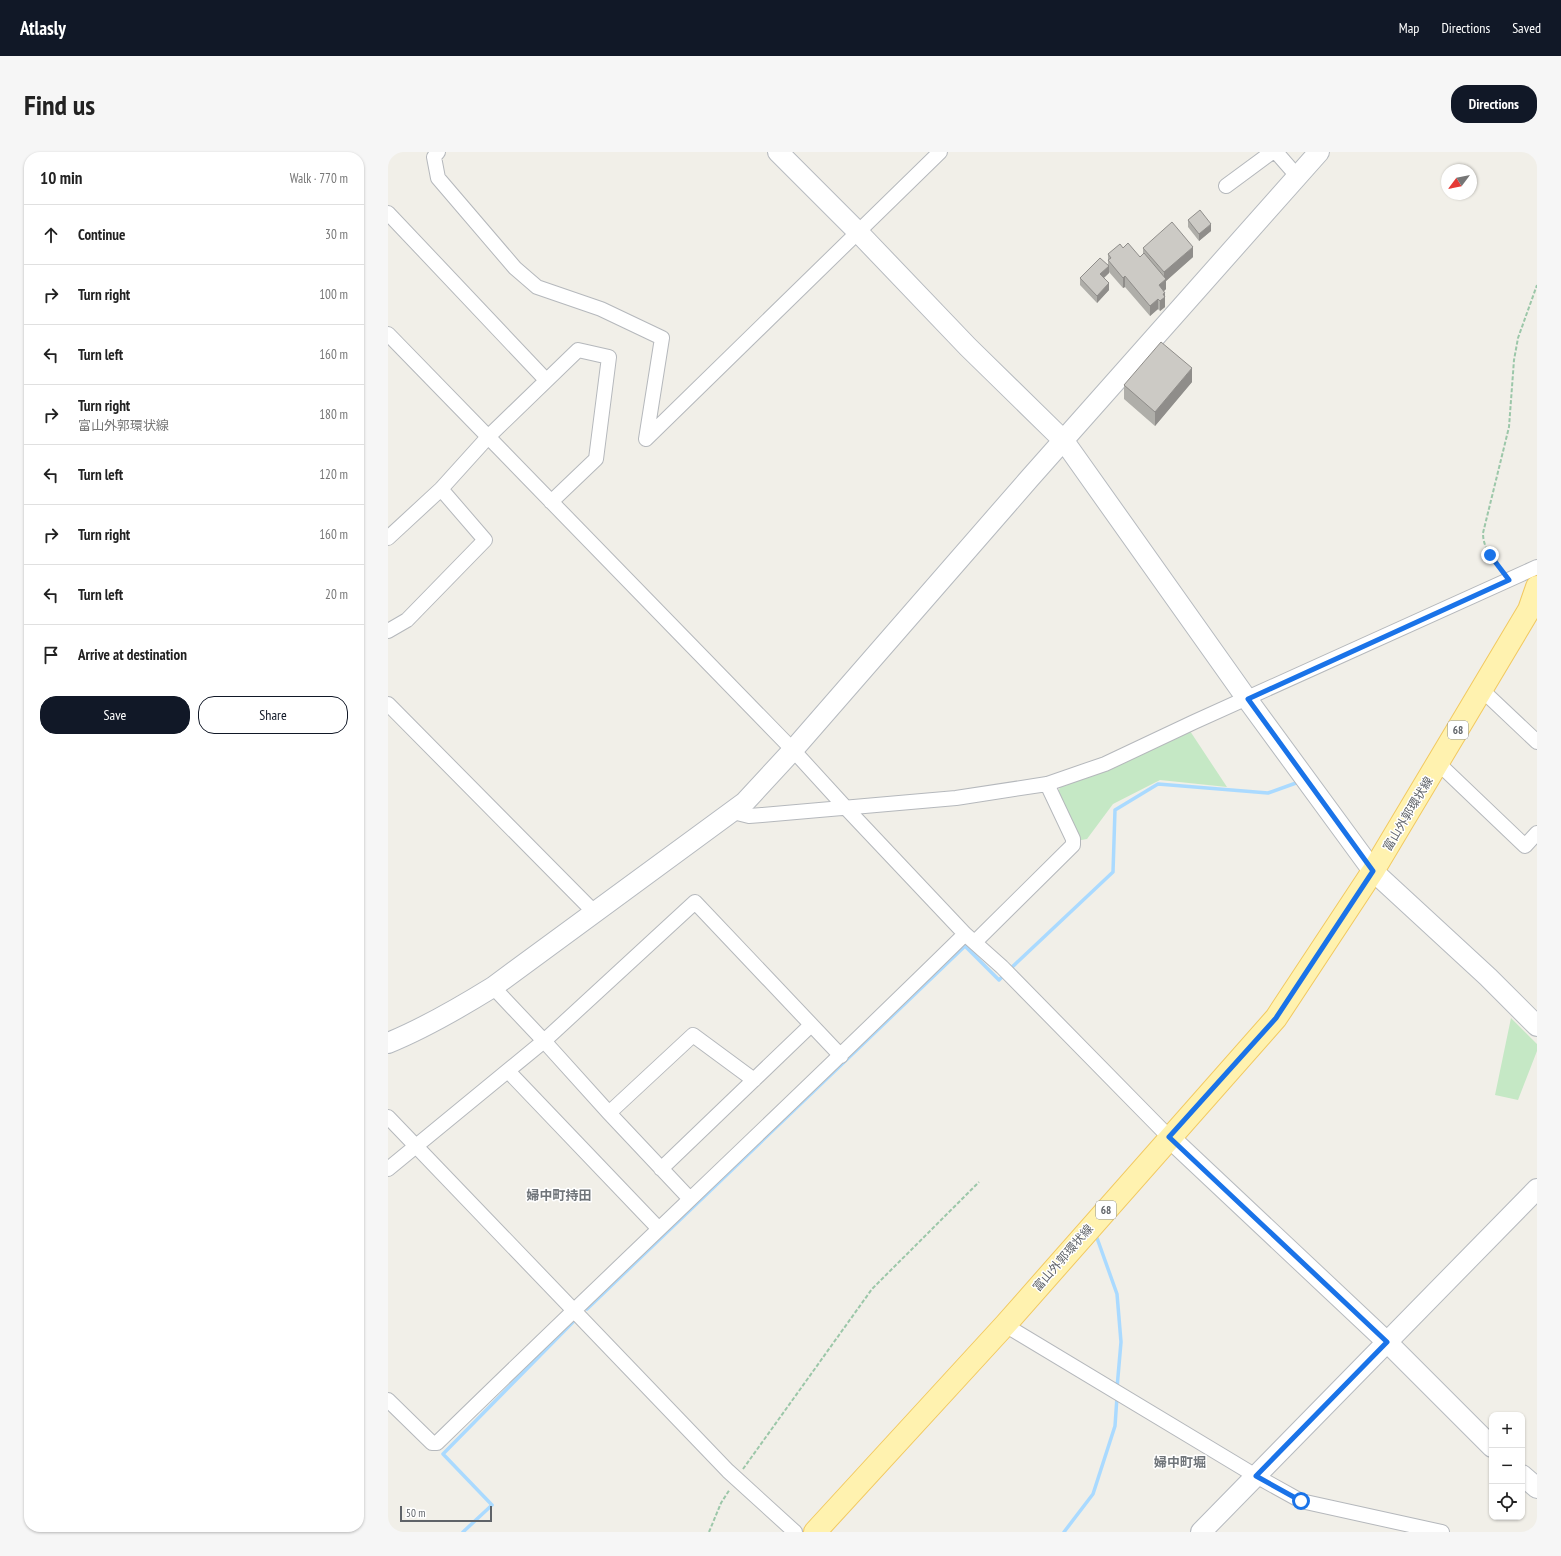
<!DOCTYPE html>
<html lang="en">
<head>
<meta charset="utf-8">
<style>
  body { margin:0; font-family:"PT Sans Narrow","Noto Sans JP",sans-serif; background:#f6f6f6; color:#222 }
  .controls { position:absolute; right:12px; bottom:12px; display:grid; overflow:hidden; border-radius:8px; box-shadow:0 1px 3px #0004 }
  .controls button { width:36px; height:36px; display:grid; place-items:center; padding:0; border:0; border-bottom:1px solid #e0e0e0; background:#fff; color:#222; font:20px sans-serif }
  .compass { position:absolute; left:1053px; top:12px; width:36px; height:36px; border-radius:50%; background:#fff; box-shadow:0 1px 3px #0004; rotate:238deg }
  .scale { position:absolute; left:12px; bottom:10px; width:92px; box-sizing:border-box; padding-left:4px; border:2px solid #5f6368; border-top:0; font-size:11px; line-height:14px; white-space:nowrap; color:#5f6368; -webkit-text-stroke:3px #fff; paint-order:stroke }
  .stop { position:absolute; width:12px; height:12px; margin:-9px; border:3px solid #1a73e8; border-radius:50%; background:#fff }
  .stop.end { background:#1a73e8; border-color:#fff; box-shadow:0 1px 4px #0008 }
  .list { margin:0; padding:0; list-style:none }
  h2 { display:flex; justify-content:space-between; align-items:center; height:52px; margin:0; padding:0 16px; font-size:17px }
  h2 small { font-size:13px; font-weight:400; color:#767676 }
  .list li { display:grid; grid-template-columns:26px 1fr auto; gap:12px; align-items:center; box-sizing:border-box; height:60px; padding:0 16px; border-top:1px solid #e0e0e0 }
  .list b { display:block; font-size:15px; white-space:nowrap }
  .list p { margin:0; font-size:13px; white-space:nowrap; color:#767676 }
  .list em { font-size:13px; font-style:normal; color:#767676 }
  .actions { display:flex; gap:8px; padding:12px 16px }
  .actions a { flex:1; padding:9px 0; border:1px solid #111827; border-radius:16px; text-align:center; font-size:14px; color:#111827 }
  .actions .main { background:#111827; color:#fff }
  .icon { flex:none; width:22px; height:22px; fill:none; stroke:currentColor; stroke-width:2; stroke-linecap:round; stroke-linejoin:round }
  .map { position:relative; flex:none; width:1149px; height:1380px; overflow:hidden; border-radius:16px }
  header { display:flex; align-items:center; gap:24px; box-sizing:border-box; height:56px; padding:0 20px; background:#111827; color:#fff }
  header strong { font-size:19px }
  nav { display:flex; gap:22px; margin-inline-start:auto; font-size:14px }
  .intro { display:flex; align-items:center; justify-content:space-between; box-sizing:border-box; height:96px; padding:0 24px }
  h1 { margin:0; font-size:28px }
  .button { padding:10px 18px; border-radius:16px; background:#111827; color:#fff; font-size:14px; font-weight:700 }
  main { display:flex; gap:24px; padding:0 24px }
  aside { flex:1; background:#fff; border-radius:16px; box-shadow:0 1px 3px #0004 }
  .map>svg:first-child { display:block }
  .green { fill:#c5e8c5 }
  .lines { fill:none; stroke-linecap:round; stroke-linejoin:round }
  .stream { stroke:#aadaff; stroke-width:3.5 }
  .street-casing { stroke:#b5b8bc; stroke-width:16 }
  .secondary-casing { stroke:#b6babf; stroke-width:22 }
  .primary-casing { stroke:#f2c960; stroke-width:24 }
  .path { stroke:#9cc7a9; stroke-width:2; stroke-dasharray:4 2; stroke-linecap:butt }
  .street { stroke:#fff; stroke-width:14 }
  .secondary { stroke:#fff; stroke-width:20 }
  .primary { stroke:#fff2af; stroke-width:22 }
  .wall { fill:#afaea9 }
  .shaded-wall { fill:#8f8d8a }
  .building { fill:#cccac5; stroke:#8f8d8a }
  .route { stroke:#1a73e8; stroke-width:5 }
  .labels { text-anchor:middle; stroke-width:3; stroke-linejoin:round; paint-order:stroke }
  .shield { fill:#fff; stroke:#8f9295; stroke-width:1 }
  .shield-label { font-size:11px; font-weight:bold; fill:#5f6368 }
  .street-label { font-size:12px; fill:#5f6368; stroke:#fff }
  .neighbourhood-label { font-size:13px; font-weight:bold; fill:#70757a; stroke:#fff }
</style>
</head>
<body>
<header>
<strong>Atlasly</strong>
<nav><a>Map</a><a>Directions</a><a>Saved</a></nav>
</header>
<div class="intro"><h1>Find us</h1><a class="button">Directions</a></div>
<main>
<aside>
<h2>10 min<small>Walk · 770 m</small></h2>
<ul class="list">
<li><svg class="icon" aria-label="ahead" viewBox="0 0 24 24"><path d="M12 20V5M6 11l6-6 6 6"/></svg><div><b>Continue</b></div><em>30 m</em></li>
<li><svg class="icon" aria-label="right" viewBox="0 0 24 24"><path d="M7 20v-9h11M14 6l5 5-5 5"/></svg><div><b>Turn right</b></div><em>100 m</em></li>
<li><svg class="icon" aria-label="left" viewBox="0 0 24 24"><path d="M17 20v-9H6M10 6l-5 5 5 5"/></svg><div><b>Turn left</b></div><em>160 m</em></li>
<li><svg class="icon" aria-label="right" viewBox="0 0 24 24"><path d="M7 20v-9h11M14 6l5 5-5 5"/></svg><div><b>Turn right</b><p>富山外郭環状線</p></div><em>180 m</em></li>
<li><svg class="icon" aria-label="left" viewBox="0 0 24 24"><path d="M17 20v-9H6M10 6l-5 5 5 5"/></svg><div><b>Turn left</b></div><em>120 m</em></li>
<li><svg class="icon" aria-label="right" viewBox="0 0 24 24"><path d="M7 20v-9h11M14 6l5 5-5 5"/></svg><div><b>Turn right</b></div><em>160 m</em></li>
<li><svg class="icon" aria-label="left" viewBox="0 0 24 24"><path d="M17 20v-9H6M10 6l-5 5 5 5"/></svg><div><b>Turn left</b></div><em>20 m</em></li>
<li><svg class="icon" aria-label="arrive" viewBox="0 0 24 24"><path d="M6 21V4h12l-3 4 3 4H6"/></svg><div><b>Arrive at destination</b></div></li>
</ul>
<div class="actions"><a class="main">Save</a><a>Share</a></div>
</aside>
<div class="map">
<svg width="1149" height="1380" viewBox="0 0 1149 1380">
  <rect width="100%" height="100%" fill="#f1efe8"/>
  <path class="green" d="M 802,579 L 839,635 L 772,628 L 725,652 L 699,687 L 693,688 L 669,644 L 672,635 C 717,620 759,600 802,579 Z
    M 1123,866 L 1149,892 L 1149,899 L 1130,948 L 1107,943 Z"/>
  <g class="lines">
    <path class="stream" d="M 621,818 L 725,720 L 727,658 L 770,632 L 880,641 L 908,631
      M 709,1086 L 729,1142 L 733,1190 L 729,1236
      M 199,1157 L 577,794 L 611,828 L 617,822
      M 75,1380 L 104,1353 L 55,1302 L 185,1170
      M 676,1380 L 705,1342 L 727,1274 L 729,1245"/>
    <defs>
      <path id="street" d="M 50,0 L 46,5 L 50,26 L 127,116 L 149,135 L 213,157 L 274,186 L 258,287
        M 888,0 L 909,24
        M 838,34 L 884,0
        M 0,61 L 158,228
        M 0,182 L 405,598 L 458,656 L 577,782 L 614,815 L 781,985
        M 258,287 L 552,0
        M 0,386 L 53,337 L 100,285 L 190,198 L 221,205 L 208,307 L 163,350
        M 0,479 L 19,468 L 97,388 L 53,337
        M 1094,538 L 1149,590
        M 0,552 L 207,761
        M 1050,611 L 1137,694 L 1149,681
        M 345,660 L 361,664 L 374,663 L 568,646 L 659,632 L 717,612 L 806,570 L 1149,415
        M 587,790 L 685,693 L 685,687 L 659,632
        M 120,919 L 271,1077
        M 221,961 L 305,883 L 366,928
        M 0,965 L 340,1319 L 407,1380
        M 0,1017 L 156,889 L 105,835
        M 273,1017 L 423,873
        M 302,1047 L 221,961 L 156,889 L 307,750 L 453,904
        M 617,1173 L 868,1324 L 913,1349 L 1054,1380
        M 0,1248 L 44,1291 L 49,1291 C 224,1120 403,953 577,782"/>
      <path id="secondary" d="M 390,0 L 470,80 L 580,195 L 676,289 L 859,547 L 985,719 L 1100,825 L 1149,874
        M 0,891 C 37,876 71,856 105,835 L 357,650 L 405,598 L 641,327 L 931,0
        M 781,985 L 999,1190 L 1104,1295
        M 1134,1323 L 1149,1336
        M 813,1380 L 1149,1037"/>
      <path id="primary" d="M 427,1380 L 617,1173 L 888,866 L 985,719 L 1141,458 L 1149,435"/>
    </defs>
    <use href="#street" class="street-casing"/>
    <use href="#secondary" class="secondary-casing"/>
    <use href="#primary" class="primary-casing"/>
    <path class="path" d="M 1113,418 C 1104,406 1095,396 1095,381 L 1121,275 L 1126,208 L 1130,186 L 1149,133
      M 355,1317 L 484,1137 L 591,1030
      M 321,1380 L 333,1351 L 342,1337"/>
    <use href="#street" class="street"/>
    <use href="#secondary" class="secondary"/>
    <use href="#primary" class="primary"/>
  </g>
  <path class="wall" d="M 800,68 L 823,79 L 811,89 L 800,75 Z
    M 735,96 L 752,105 L 755,103 L 755,96 L 805,105 L 778,129 L 778,137 L 776,139 L 777,151 L 777,155 L 772,159 L 770,157 L 762,164 L 737,135 L 735,136 L 721,120 L 721,121 L 716,126 L 721,138 L 709,151 L 692,133 L 692,126 L 720,112 L 720,102 Z
    M 804,230 L 767,274 L 736,247 L 736,233 Z"/>
  <path class="shaded-wall" d="M 823,72 L 823,79 L 811,89 L 811,82 Z
    M 805,95 L 805,105 L 778,129 L 778,137 L 771,144 L 771,133 L 776,129 L 776,120 Z
    M 721,114 L 721,121 L 712,129 L 712,122 Z
    M 737,124 L 737,135 L 735,136 L 735,126 Z
    M 721,131 L 721,138 L 709,151 L 709,144 Z
    M 777,141 L 777,155 L 772,159 L 772,149 L 775,142 Z
    M 770,147 L 770,157 L 762,164 L 762,154 Z
    M 804,216 L 804,230 L 767,274 L 767,260 Z"/>
  <path class="building" d="M 812,58 L 823,72 L 811,82 L 800,68 Z
    M 784,70 L 805,95 L 776,120 L 755,96 Z
    M 740,91 L 752,105 L 756,101 L 778,127 L 771,133 L 777,141 L 775,142 L 777,145 L 772,149 L 770,147 L 762,154 L 737,124 L 735,126 L 720,108 L 723,106 L 720,102 L 732,92 L 735,96 Z
    M 712,106 L 721,114 L 712,122 L 721,131 L 709,144 L 692,126 Z
    M 773,190 L 804,216 L 767,260 L 736,233 Z"/>
  <g class="lines">
    <path class="route" d="M 913,1349 L 868,1324 L 999,1190 L 781,985 L 888,866 L 985,719 L 860,547 L 1121,428 L 1102,403"/>
  </g>
  <g class="labels">
    <g class="shield">
      <rect x="1060" y="569" width="20" height="18" rx="3"/>
      <rect x="708" y="1049" width="20" height="18" rx="3"/>
    </g>
    <g class="shield-label">
      <text x="1070" y="582">68</text>
      <text x="718" y="1062">68</text>
    </g>
    <g class="street-label">
      <text transform="translate(1020 662) rotate(-59)" y="4">富山外郭環状線</text>
      <text transform="translate(675 1106) rotate(-49)" y="4">富山外郭環状線</text>
    </g>
    <g class="neighbourhood-label">
      <text x="171" y="1048">婦中町持田</text>
      <text x="792" y="1315">婦中町堀</text>
    </g>
  </g>
</svg>
<div class="controls">
<button>+</button>
<button>−</button>
<button><svg class="icon" aria-label="locate" viewBox="0 0 24 24"><circle cx="12" cy="12" r="6"/><path d="M12 2v4M12 18v4M2 12h4M18 12h4"/></svg></button>
</div>
<svg class="compass" viewBox="-18 -18 36 36"><path d="M0-13l5 13h-10z" fill="#e53935"/><path d="M0 13l5-13h-10z" fill="#767676"/></svg>
<div class="scale">50 m</div>
<div class="stop" style="left:913px;top:1349px"></div>
<div class="stop end" style="left:1102px;top:403px"></div>
</div>
</main>
</body>
</html>
